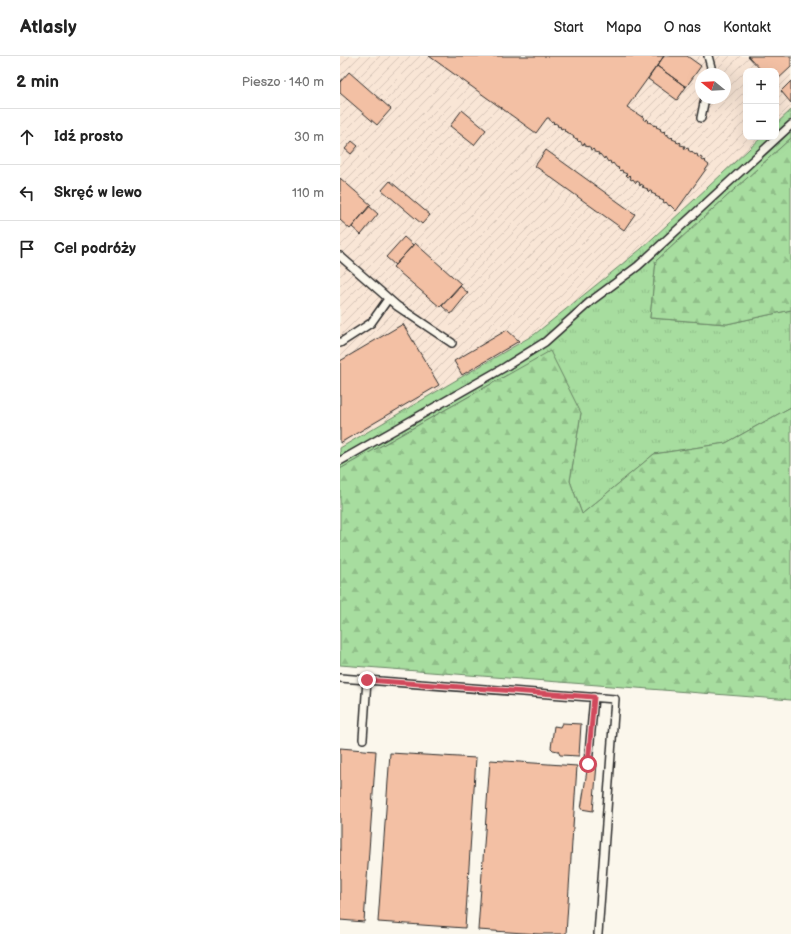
<!DOCTYPE html>
<html lang="pl">
<head>
<meta charset="utf-8">
<style>
  body { margin:0; font-family:"Balsamiq Sans",sans-serif; background:#f2f2f2; color:#222 }
  .controls { position:absolute; right:12px; top:12px; display:grid; overflow:hidden; border-radius:8px; box-shadow:0 4px 16px #0002 }
  .controls button { width:36px; height:36px; display:grid; place-items:center; padding:0; border:0; border-bottom:1px solid #e0e0e0; background:#fff; color:#222; font:20px sans-serif }
  .compass { position:absolute; left:355px; top:12px; width:36px; height:36px; border-radius:50%; background:#fff; box-shadow:0 4px 16px #0002; rotate:288deg }
  .stop { position:absolute; width:12px; height:12px; margin:-9px; border:3px solid #d1495b; border-radius:50%; background:#fff }
  .stop.end { background:#d1495b; border-color:#fff; box-shadow:0 1px 4px #0008 }
  .list { margin:0; padding:0; list-style:none }
  h2 { display:flex; justify-content:space-between; align-items:center; height:52px; margin:0; padding:0 16px; font-size:17px }
  h2 small { font-size:13px; font-weight:400; color:#767676 }
  .list li { display:grid; grid-template-columns:26px 1fr auto; gap:12px; align-items:center; box-sizing:border-box; height:56px; padding:0 16px; border-top:1px solid #e0e0e0 }
  .list b { display:block; font-size:15px; white-space:nowrap }
  .list em { font-size:13px; font-style:normal; color:#767676 }
  .icon { flex:none; width:22px; height:22px; fill:none; stroke:currentColor; stroke-width:2; stroke-linecap:round; stroke-linejoin:round }
  .map { position:relative; flex:none; width:451px; height:878px; overflow:hidden }
  header { display:flex; align-items:center; gap:24px; box-sizing:border-box; height:56px; padding:0 20px; background:#fff; border-bottom:1px solid #e0e0e0 }
  header strong { font-size:19px }
  nav { display:flex; gap:22px; margin-inline-start:auto; font-size:14px }
  main { display:flex }
  aside { flex:1; background:#fff }
  .map>svg:first-child { display:block }
  .industrial { fill:url(#industrial-furrows); fill-rule:evenodd }
  .grass { fill:url(#grass-tufts); stroke:#698465 }
  .forest { fill:url(#forest-firs); stroke:#698465 }
  .building { fill:#f3c0a4; stroke:#2b2b2b }
  .lines { fill:none; stroke-linecap:round; stroke-linejoin:round }
  .service-casing { stroke:#2b2b2b; stroke-width:10 }
  .service { stroke:#fbf7ec; stroke-width:7 }
  .route { stroke:#d1495b; stroke-width:5 }
</style>
</head>
<body>
<header>
<strong>Atlasly</strong>
<nav><a>Start</a><a>Mapa</a><a>O nas</a><a>Kontakt</a></nav>
</header>
<main>
<aside>
<h2>2 min<small>Pieszo · 140 m</small></h2>
<ul class="list">
<li><svg class="icon" aria-label="ahead" viewBox="0 0 24 24"><path d="M12 20V5M6 11l6-6 6 6"/></svg><div><b>Idź prosto</b></div><em>30 m</em></li>
<li><svg class="icon" aria-label="left" viewBox="0 0 24 24"><path d="M17 20v-9H6M10 6l-5 5 5 5"/></svg><div><b>Skręć w lewo</b></div><em>110 m</em></li>
<li><svg class="icon" aria-label="arrive" viewBox="0 0 24 24"><path d="M6 21V4h12l-3 4 3 4H6"/></svg><div><b>Cel podróży</b></div></li>
</ul>
</aside>
<div class="map">
<svg width="451" height="878" viewBox="0 0 451 878">
  <defs>
    <pattern id="industrial-furrows" width="10" height="10" patternUnits="userSpaceOnUse"><rect width="10" height="10" fill="#f9e6d6"/><path d="M-1 1l2-2M0 10L10 0M9 11l2-2" fill="none" stroke="#d6c5b8"/></pattern>
    <pattern id="grass-tufts" width="24" height="20" patternUnits="userSpaceOnUse"><rect width="24" height="20" fill="#a7dd9f"/><path d="M3 7l-1-3M5 7V3M7 7l1-3M15 17l-1-3M17 17v-4M19 17l1-3" fill="none" stroke="#90be89"/></pattern>
    <pattern id="forest-firs" width="22" height="20" patternUnits="userSpaceOnUse"><rect width="22" height="20" fill="#a7dd9f"/><path d="M5 1l3.5 6h-7zM16 11l3.5 6h-7z" fill="#90be89"/></pattern>
  </defs>
  <rect width="100%" height="100%" fill="#fbf7ec"/>
  <filter id="ink" filterUnits="userSpaceOnUse"><feTurbulence type="fractalNoise" baseFrequency=".025" numOctaves="2"/><feDisplacementMap in="SourceGraphic" scale="8" xChannelSelector="R" yChannelSelector="G"/><feConvolveMatrix kernelMatrix="1 2 1 2 8 2 1 2 1" color-interpolation-filters="sRGB"/></filter>
  <g filter="url(#ink)">
    <path class="industrial" d="M 0,0 L 451,0 L 451,54 L 436,68 L 436,15 L 406,15 L 406,81 L 422,81 L 301,193 L 195,278 L 0,392 ZM 361,18 L 385,18 L 385,42 L 361,42 Z"/>
    <path class="grass" d="M 451,54 L 451,82 L 316,205 L 310,262 L 387,268 L 451,254 L 451,351 L 386,387 L 314,398 L 242,458 L 230,425 L 241,357 L 167,319 L 0,413 L 0,392 L 195,278 L 301,193 L 422,81 L 436,81 L 436,68 Z"/>
    <path class="forest" d="M 451,82 L 451,254 L 387,268 L 310,262 L 316,205 Z
      M 210,295 L 241,357 L 230,425 L 242,458 L 314,398 L 386,387 L 451,351 L 451,644 L 0,609 L 0,413 Z"/>
    <path class="building" d="M 89,0 L 324,0 L 287,51 L 302,61 L 302,60 L 304,61 L 303,63 L 306,65 L 307,63 L 309,65 L 308,66 L 310,67 L 311,66 L 314,70 L 315,69 L 317,70 L 316,71 L 321,73 L 320,74 L 323,76 L 324,75 L 325,76 L 324,77 L 327,79 L 328,78 L 328,80 L 331,82 L 332,81 L 333,82 L 332,83 L 337,85 L 336,86 L 339,87 L 340,86 L 341,87 L 340,89 L 345,90 L 344,92 L 346,93 L 347,92 L 349,93 L 348,94 L 351,96 L 352,95 L 355,99 L 356,98 L 358,99 L 357,100 L 360,102 L 360,101 L 362,102 L 362,104 L 364,105 L 365,104 L 366,105 L 365,106 L 369,109 L 336,155 L 330,149 L 329,150 L 326,146 L 325,147 L 323,146 L 324,145 L 319,143 L 320,142 L 315,140 L 316,139 L 311,137 L 312,136 L 309,134 L 309,136 L 307,134 L 308,133 L 302,131 L 304,130 L 301,128 L 300,130 L 299,128 L 300,127 L 297,125 L 296,127 L 293,123 L 292,124 L 290,123 L 291,121 L 289,119 L 288,121 L 286,119 L 287,118 L 282,116 L 283,115 L 281,114 L 280,115 L 278,113 L 279,112 L 276,111 L 273,107 L 272,108 L 270,107 L 271,106 L 269,105 L 268,106 L 265,101 L 264,103 L 260,98 L 259,99 L 258,99 L 259,97 L 254,96 L 254,94 L 253,93 L 252,94 L 250,93 L 251,92 L 248,90 L 247,91 L 244,87 L 243,89 L 240,85 L 239,86 L 237,84 L 238,83 L 233,82 L 234,81 L 230,78 L 230,79 L 229,77 L 224,75 L 225,74 L 222,72 L 222,73 L 220,72 L 221,71 L 217,70 L 218,69 L 215,67 L 214,68 L 213,67 L 214,66 L 212,65 L 211,66 L 209,62 L 207,62 L 196,77 Z
      M 324,0 L 347,0 L 361,10 L 346,31 L 317,10 Z
      M 408,0 L 451,0 L 451,11 L 436,25 L 436,15 L 422,15 Z
      M 317,10 L 346,31 L 337,44 L 308,23 Z
      M 9,16 L 51,53 L 37,69 L 0,37 L 0,26 Z
      M 451,25 L 451,47 L 441,35 Z
      M 122,54 L 146,74 L 134,89 L 110,70 Z
      M 12,85 L 18,90 L 11,98 L 5,93 Z
      M 206,94 L 295,158 L 284,174 L 195,110 Z
      M 0,122 L 31,149 L 10,173 L 0,164 Z
      M 50,125 L 90,159 L 82,168 L 42,134 Z
      M 29,150 L 38,158 L 21,179 L 12,171 Z
      M 64,181 L 73,189 L 55,209 L 46,201 Z
      M 75,187 L 121,228 L 100,251 L 53,211 Z
      M 120,230 L 128,237 L 111,258 L 102,250 Z
      M 63,268 L 99,329 L 0,387 L 0,305 Z
      M 167,274 L 179,285 L 122,319 L 114,305 Z
      M 222,667 L 241,668 L 239,700 L 220,699 L 218,695 L 213,694 L 211,692 L 214,670 L 220,671 Z
      M 0,692 L 36,695 L 24,866 L 0,864 Z
      M 50,697 L 136,702 L 125,872 L 38,866 Z
      M 150,704 L 237,710 L 226,878 L 199,878 L 138,874 Z
      M 248,708 L 257,708 L 253,755 L 241,753 Z"/>
    <g class="lines">
      <defs>
        <path id="service" d="M 368,0 L 371,11 L 370,18
          M 361,62 L 365,42
          M 0,200 L 57,250 L 112,287
          M 0,287 L 31,267 L 48,243
          M 0,405 L 165,311 L 205,286 L 251,245 L 298,210 L 451,69
          M 0,622 L 275,643 L 258,878
          M 23,683 L 27,624
          M 248,708 L 254,641"/>
      </defs>
      <use href="#service" class="service-casing"/>
      <use href="#service" class="service"/>
    </g>
  </g>
  <g class="lines" filter="url(#ink)">
    <path class="route" d="M 27,624 L 254,641 L 248,708"/>
  </g>
</svg>
<div class="controls">
<button>+</button>
<button>−</button>
</div>
<svg class="compass" viewBox="-18 -18 36 36"><path d="M0-13l5 13h-10z" fill="#e53935"/><path d="M0 13l5-13h-10z" fill="#767676"/></svg>
<div class="stop" style="left:248px;top:708px"></div>
<div class="stop end" style="left:27px;top:624px"></div>
</div>
</main>
</body>
</html>
